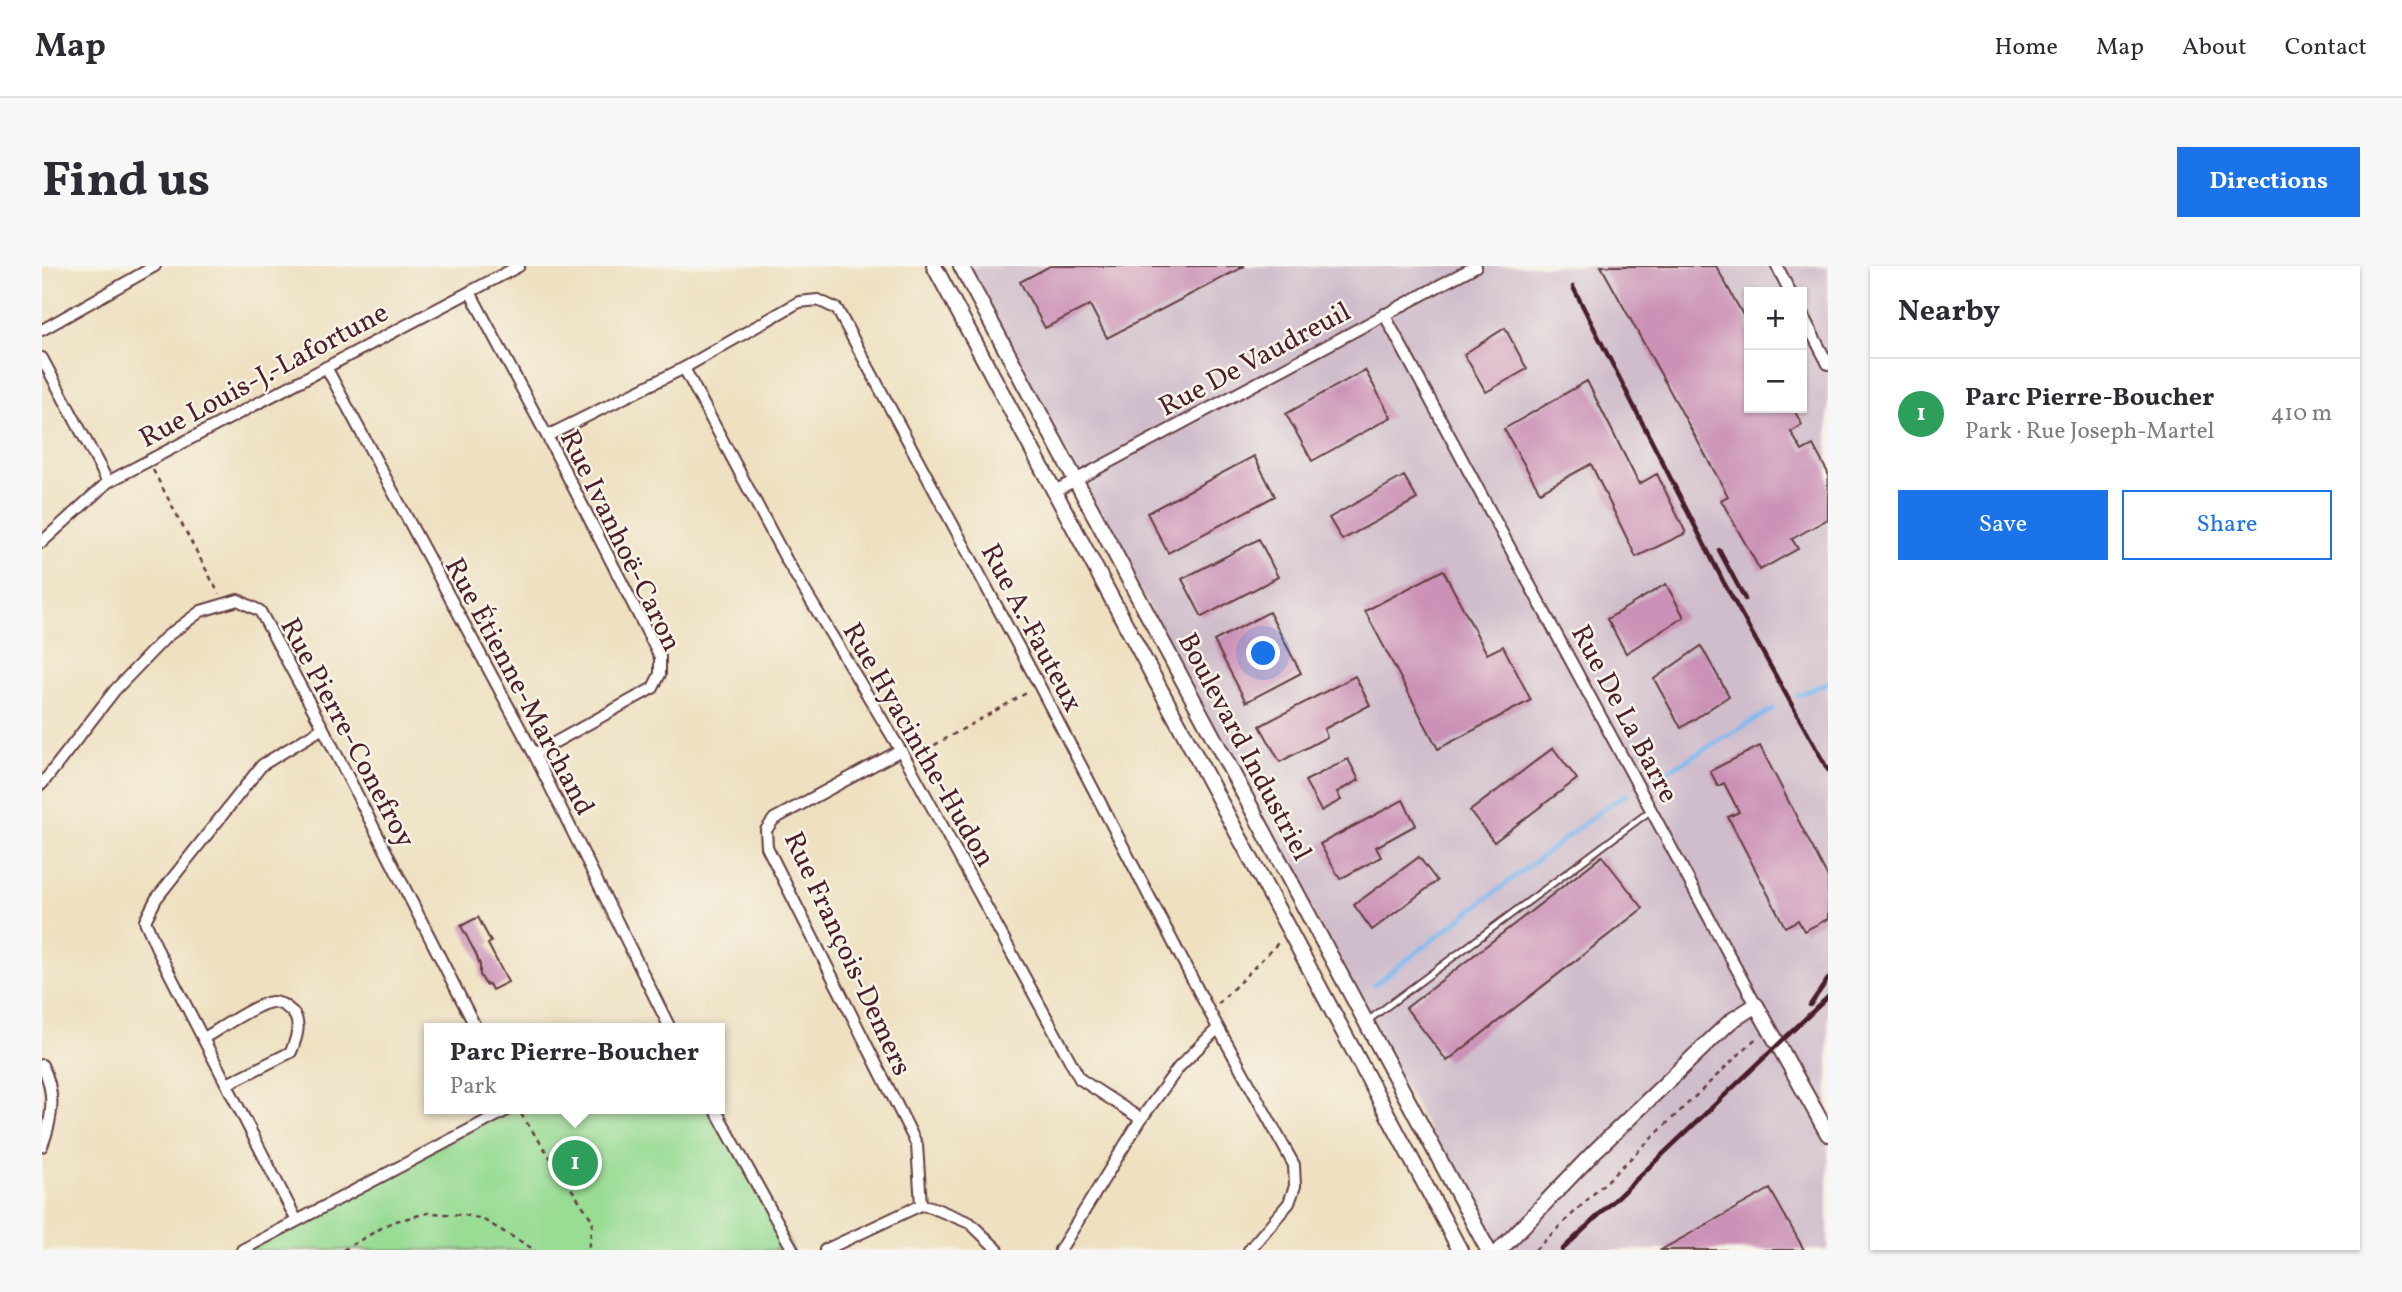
<!DOCTYPE html>
<html lang="en">
<head>
<meta charset="utf-8">
<style>
  body { margin:0; font-family:Vollkorn,serif; background:#f7f7f7; color:#2b2b33 }
  .controls { position:absolute; right:21px; top:21px; display:grid; overflow:hidden; border-radius:0px; box-shadow:0 2px 5px #0004 }
  .controls button { width:63px; height:63px; display:grid; place-items:center; padding:0; border:0; border-bottom:2px solid #e1e1e2; background:#fff; color:#2b2b33; font:35px sans-serif }
  .you { position:absolute; left:1222px; top:388px; width:24px; height:24px; margin:-18px; border:5px solid #fff; border-radius:50%; background:#1a73e8; box-shadow:0 0 0 10px #1a73e833 }
  .badge { display:grid; place-items:center; width:46px; height:46px; border-radius:50%; background:#1a73e8; color:#fff; font-size:23px; font-weight:700 }
  .pin { position:absolute; translate:-50% -50%; border:4px solid #fff; box-shadow:0 2px 7px #0006 }
  .popup { position:absolute; left:382px; top:757px; width:301px; height:91px; box-sizing:border-box; display:grid; place-content:center; border-radius:0px; background:#fff; filter:drop-shadow(0 2px 5px #0005); font-size:23px; white-space:nowrap; color:#7c7c81 }
  .popup b { font-size:26px; color:#2b2b33 }
  .popup::after { content:''; position:absolute; left:50%; top:100%; margin-left:-14px; border:14px solid transparent; border-top-color:#fff }
  .list { margin:0; padding:0; list-style:none }
  h2 { display:flex; justify-content:space-between; align-items:center; height:91px; margin:0; padding:0 28px; font-size:30px }
  h2 small { font-size:23px; font-weight:400; color:#7c7c81 }
  .list li { display:grid; grid-template-columns:46px 1fr auto; gap:21px; align-items:center; box-sizing:border-box; height:112px; padding:0 28px; border-top:2px solid #e1e1e2 }
  .list b { display:block; font-size:26px; white-space:nowrap }
  .list p { margin:0; font-size:23px; white-space:nowrap; color:#7c7c81 }
  .list em { font-size:23px; font-style:normal; color:#7c7c81 }
  .actions { display:flex; gap:14px; padding:21px 28px }
  .actions a { flex:1; padding:16px 0; border:2px solid #1a73e8; border-radius:0px; text-align:center; font-size:24px; color:#1a73e8 }
  .actions .main { background:#1a73e8; color:#fff }
  .map { position:relative; flex:none; width:1786px; height:984px; overflow:hidden; border-radius:0px }
  header { display:flex; align-items:center; gap:42px; box-sizing:border-box; height:98px; padding:0 35px; background:#fff; border-bottom:2px solid #e1e1e2 }
  header strong { font-size:33px }
  nav { display:flex; gap:38px; margin-inline-start:auto; font-size:24px }
  .intro { display:flex; align-items:center; justify-content:space-between; box-sizing:border-box; height:168px; padding:0 42px }
  h1 { margin:0; font-size:49px }
  .button { padding:18px 32px; border-radius:0px; background:#1a73e8; color:#fff; font-size:24px; font-weight:700 }
  main { display:flex; gap:42px; padding:0 42px }
  aside { flex:1; background:#fff; border-radius:0px; box-shadow:0 2px 5px #0004 }
  .map>svg:first-child { display:block }
  .industrial { fill:#d0bdcc; fill-rule:evenodd }
  .green { fill:#99dc94; stroke:#727e60; stroke-width:2 }
  .lines { fill:none; stroke-linecap:round; stroke-linejoin:round }
  .stream { stroke:#7db9f0; stroke-width:4.5 }
  .building { fill:#cb91b6 }
  .service-casing { stroke:#633c41; stroke-width:9 }
  .minor-casing { stroke:#633c41; stroke-width:14 }
  .tertiary-casing { stroke:#633c41; stroke-width:18 }
  .path { stroke:#633c41; stroke-width:2.5; stroke-dasharray:5 5; stroke-linecap:butt }
  .service { stroke:#fff; stroke-width:5 }
  .minor { stroke:#fff; stroke-width:10 }
  .tertiary { stroke:#fff; stroke-width:14 }
  .rail { stroke:#4a1f2b; stroke-width:4.5 }
  .labels { text-anchor:middle; stroke-width:5; stroke-linejoin:round; paint-order:stroke }
  .street-label { font-size:28px; fill:#4a1f2b; stroke:#f7f3e8 }
</style>
</head>
<body>
<header>
<strong>Map</strong>
<nav><a>Home</a><a>Map</a><a>About</a><a>Contact</a></nav>
</header>
<div class="intro"><h1>Find us</h1><a class="button">Directions</a></div>
<main>
<div class="map">
<svg width="1786" height="984" viewBox="0 0 1786 984">
  <rect width="100%" height="100%" fill="#f7f3e8"/>
  <filter id="ink" filterUnits="userSpaceOnUse"><feTurbulence type="fractalNoise" baseFrequency=".0143" numOctaves="2"/><feDisplacementMap in="SourceGraphic" scale="14" xChannelSelector="R" yChannelSelector="G"/><feConvolveMatrix kernelMatrix="1 2 1 2 8 2 1 2 1" color-interpolation-filters="sRGB"/></filter>
  <filter id="wash" filterUnits="userSpaceOnUse"><feTurbulence type="fractalNoise" baseFrequency=".00686" numOctaves="4" result="noise"/><feDisplacementMap in="SourceGraphic" scale="28" xChannelSelector="R" yChannelSelector="G"/><feGaussianBlur stdDeviation="1.57" result="paint"/><feColorMatrix in="noise" values="0 0 0 0 0 0 0 0 0 0 0 0 0 0 0 0 0 1.4 0 .05"/><feComposite in="paint" operator="in"/></filter>
  <g filter="url(#wash)">
    <rect width="100%" height="100%" fill="#eee0c0"/>
    <path class="industrial" d="M 925,0 L 1786,0 L 1786,984 L 1451,984 ZM 1707,26 L 1760,26 L 1760,142 L 1707,142 Z"/>
    <path class="green" d="M 467,843 L 673,843 L 751,984 L 200,984 Z"/>
    <g class="lines">
      <path class="stream" d="M 1755,430 L 1786,416
        M 1607,516 L 1731,443
        M 1332,719 L 1565,540 L 1585,528"/>
    </g>
    <g id="blocks">
      <path class="building" d="M 1008,0 L 1203,0 L 1065,72 L 1048,39 L 1003,62 L 978,16 Z
        M 1559,0 L 1674,0 L 1707,60 L 1707,142 L 1751,142 L 1760,159 L 1749,166 L 1760,185 L 1771,179 L 1786,207 L 1786,253 L 1750,273 L 1756,283 L 1718,304 L 1679,234 L 1686,230 Z
        M 1463,62 L 1485,103 L 1444,126 L 1422,88 Z
        M 1323,104 L 1349,151 L 1270,195 L 1244,148 Z
        M 1545,115 L 1597,218 L 1615,208 L 1644,267 L 1594,291 L 1549,198 L 1498,226 L 1462,163 Z
        M 1212,190 L 1233,230 L 1126,287 L 1105,247 Z
        M 1362,210 L 1375,233 L 1300,274 L 1287,252 Z
        M 1217,273 L 1236,311 L 1160,351 L 1140,313 Z
        M 1401,304 L 1445,388 L 1461,380 L 1489,434 L 1396,483 L 1323,345 Z
        M 1624,318 L 1642,351 L 1584,387 L 1565,353 Z
        M 1227,346 L 1259,407 L 1204,436 L 1172,375 Z
        M 1659,380 L 1687,430 L 1639,462 L 1612,413 Z
        M 1313,410 L 1328,439 L 1282,463 L 1285,471 L 1238,496 L 1218,460 Z
        M 1718,480 L 1786,612 L 1786,653 L 1762,665 L 1756,654 L 1743,661 L 1686,551 L 1697,546 L 1682,517 L 1676,520 L 1668,505 Z
        M 1511,482 L 1535,513 L 1452,576 L 1428,545 Z
        M 1306,493 L 1317,514 L 1295,526 L 1299,534 L 1279,545 L 1263,515 Z
        M 1361,534 L 1374,559 L 1334,581 L 1339,591 L 1298,613 L 1278,578 Z
        M 1560,590 L 1601,642 L 1405,795 L 1364,742 Z
        M 1377,591 L 1395,615 L 1330,664 L 1312,639 Z
        M 436,651 L 449,676 L 446,678 L 466,716 L 450,724 L 447,718 L 444,719 L 438,709 L 438,699 L 434,688 L 419,660 Z
        M 1728,923 L 1762,984 L 1619,984 Z"/>
    </g>
  </g>
  <g filter="url(#ink)">
    <use href="#blocks" fill-opacity="0" stroke="#633c41" stroke-width="2"/>
    <g class="lines">
      <defs>
        <path id="service" d="M 1324,756 L 1608,545"/>
        <path id="minor" d="M 1735,0 L 1748,26
          M 428,26 L 505,170 L 618,391 L 618,408 L 611,422 L 492,488
          M 1342,48 L 1714,739
          M 1760,48 L 1786,98
          M 0,64 L 113,0
          M 0,92 L 66,216
          M 284,101 L 492,488 L 628,762
          M 642,102 L 745,295 L 865,495 L 1038,813 L 1099,853
          M 505,170 L 642,102 L 757,36 L 776,34 L 795,43 L 997,419 L 1168,747 L 1252,899 L 1253,920 L 1247,937 L 1207,984
          M 1013,225 L 1434,0
          M 0,276 L 66,216 L 477,0
          M 859,484 L 732,553 L 724,564 L 725,581 L 875,879 L 879,939
          M 0,518 L 73,424 L 124,371 L 159,345 L 196,334 L 218,345 L 281,462 L 434,762
          M 162,772 C 176,764 215,737 230,736 C 237,736 244,740 249,745 C 261,756 254,773 249,786 L 185,818
          M 0,799 C 14,826 11,852 0,880
          M 673,843 L 751,984
          M 255,955 L 117,687 L 103,655 L 114,633 L 220,499 L 281,462
          M 200,984 L 467,843
          M 783,984 L 879,939 L 889,941 L 928,957 L 956,984
          M 1018,984 L 1099,853 L 1137,801 L 1176,762"/>
        <path id="tertiary" d="M 892,0 L 1418,984
          M 919,0 L 1446,984
          M 1458,984 L 1553,885 L 1672,771 L 1689,755 L 1714,739 L 1786,868"/>
      </defs>
      <use href="#service" class="service-casing"/>
      <use href="#minor" class="minor-casing"/>
      <use href="#tertiary" class="tertiary-casing"/>
      <path class="path" d="M 111,204 L 177,328
        M 875,489 L 988,425
        M 1176,738 L 1238,675
        M 479,848 L 551,955 L 546,984
        M 301,984 L 350,956 L 386,947 L 423,949 L 440,953 L 493,984
        M 1493,984 L 1712,774 L 1718,772"/>
      <use href="#service" class="service"/>
      <use href="#minor" class="minor"/>
      <use href="#tertiary" class="tertiary"/>
      <path class="rail" d="M 1531,21 L 1681,315 L 1786,504
        M 1677,284 L 1703,333
        M 1768,739 L 1786,713
        M 1520,984 L 1786,731"/>
    </g>
  </g>
  <g class="labels">
    <g class="street-label">
      <text transform="translate(1212 92) rotate(-28)" y="10">Rue De Vaudreuil</text>
      <text transform="translate(221 108) rotate(-28)" y="10">Rue Louis-J.-Lafortune</text>
      <text transform="translate(580 274) rotate(64)" y="10">Rue Ivanhoë-Caron</text>
      <text transform="translate(991 361) rotate(62)" y="10">Rue A.-Fauteux</text>
      <text transform="translate(479 420) rotate(62)" y="10">Rue Étienne-Marchand</text>
      <text transform="translate(1584 447) rotate(62)" y="10">Rue De La Barre</text>
      <text transform="translate(307 466) rotate(62)" y="10">Rue Pierre-Conefroy</text>
      <text transform="translate(878 478) rotate(60)" y="10">Rue Hyacinthe-Hudon</text>
      <text transform="translate(1204 480) rotate(62)" y="10">Boulevard Industriel</text>
      <text transform="translate(807 687) rotate(65)" y="10">Rue François-Demers</text>
    </g>
  </g>
</svg>
<div class="controls">
<button>+</button>
<button>−</button>
</div>
<div class="you"></div>
<div class="pin badge" style="left:533px;top:897px;background:#2e9e5b">1</div>
<div class="popup"><b>Parc Pierre-Boucher</b>Park</div>
</div>
<aside>
<h2>Nearby<small></small></h2>
<ul class="list">
<li><span class="badge" style="background:#2e9e5b">1</span><div><b>Parc Pierre-Boucher</b><p>Park · Rue Joseph-Martel</p></div><em>410 m</em></li>
</ul>
<div class="actions"><a class="main">Save</a><a>Share</a></div>
</aside>
</main>
</body>
</html>
